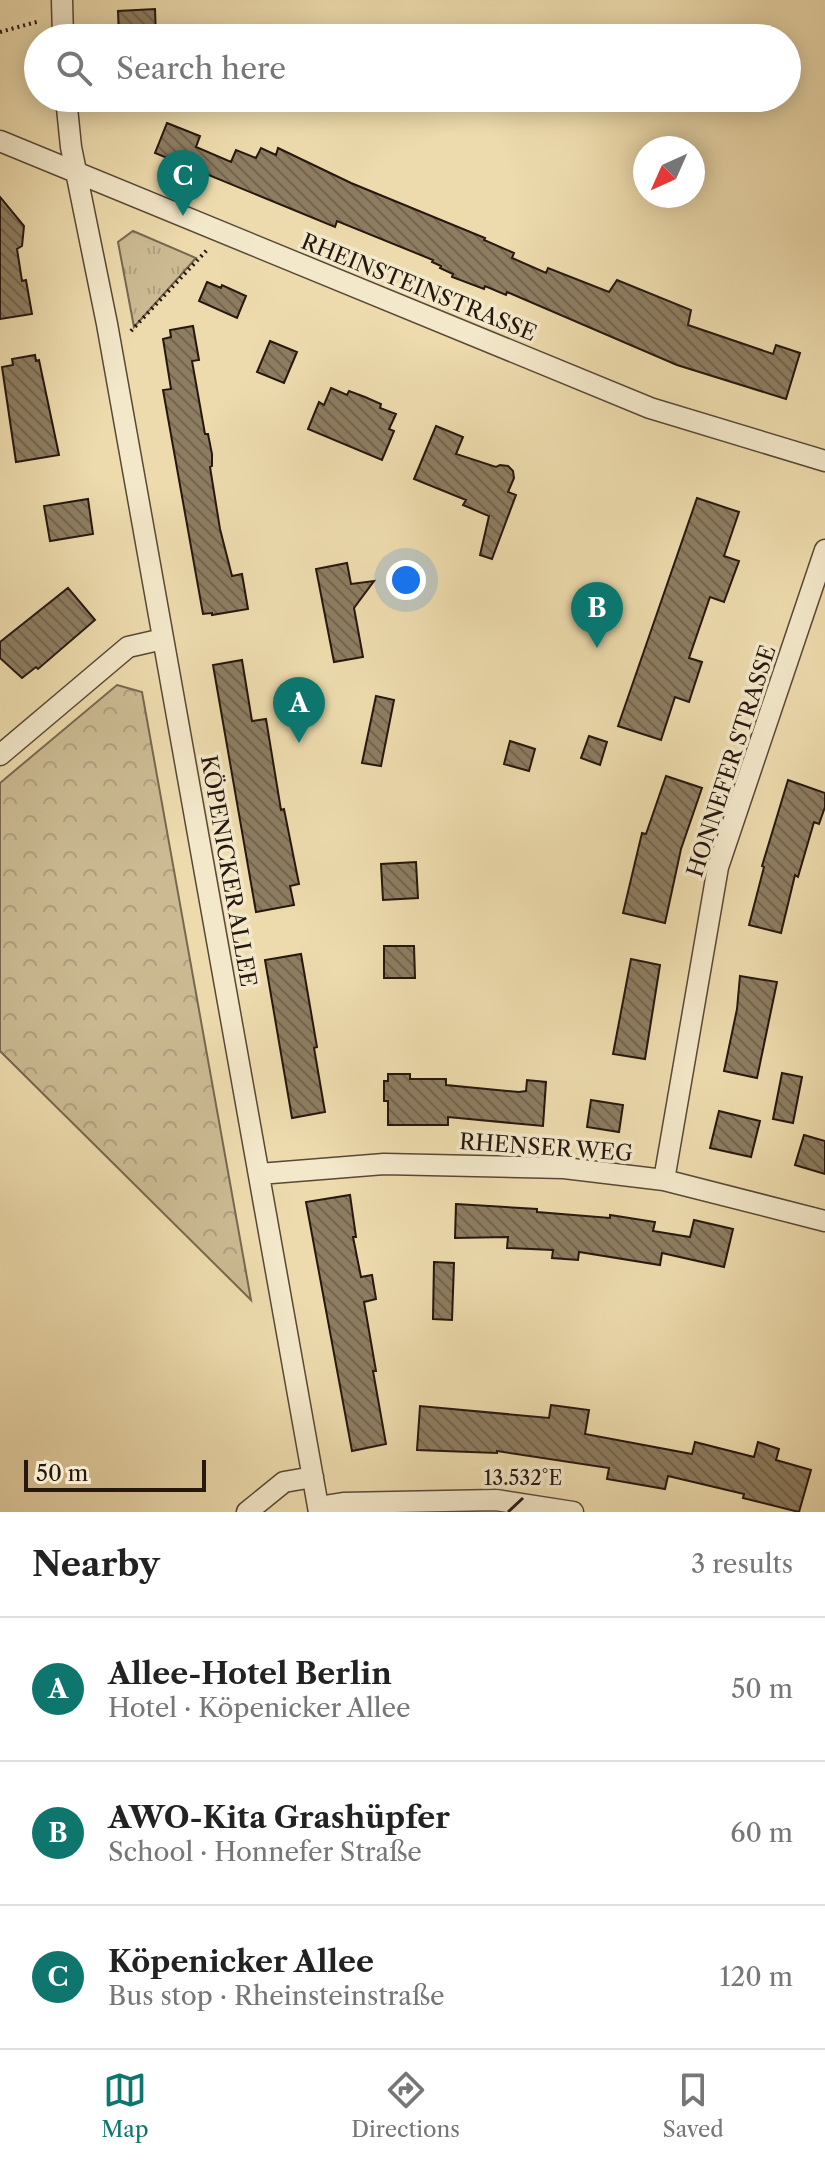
<!DOCTYPE html>
<html lang="en">
<head>
<meta charset="utf-8">
<style>
  body { margin:0; font-family:"Libre Caslon Text",serif; background:#f6f6f6; color:#222 }
  .compass { position:absolute; left:633px; top:136px; width:72px; height:72px; border-radius:50%; background:#fff; box-shadow:0 4px 20px #0003; rotate:225deg }
  .scale { position:absolute; left:24px; bottom:20px; width:182px; box-sizing:border-box; padding-left:8px; border:4px solid #26170f; border-top:0; font-size:22px; line-height:28px; white-space:nowrap; color:#26170f; -webkit-text-stroke:6px #f3e8ca; paint-order:stroke }
  .you { position:absolute; left:406px; top:580px; width:28px; height:28px; margin:-20px; border:6px solid #fff; border-radius:50%; background:#1a73e8; box-shadow:0 0 0 12px #1a73e833 }
  .badge { display:grid; place-items:center; width:52px; height:52px; border-radius:50%; background:#0f766e; color:#fff; font-size:26px; font-weight:700 }
  .pin { position:absolute; translate:-50% -66px; filter:drop-shadow(0 2px 4px #0008) }
  .pin::after { content:''; position:absolute; top:42px; width:28px; height:24px; background:inherit; clip-path:polygon(0 0,100% 0,50% 100%) }
  .list { margin:0; padding:0; list-style:none }
  h2 { display:flex; justify-content:space-between; align-items:center; height:104px; margin:0; padding:0 32px; font-size:34px }
  h2 small { font-size:26px; font-weight:400; color:#767676 }
  .list li { display:grid; grid-template-columns:52px 1fr auto; gap:24px; align-items:center; box-sizing:border-box; height:144px; padding:0 32px; border-top:2px solid #e0e0e0 }
  .list b { display:block; font-size:30px; white-space:nowrap }
  .list p { margin:0; font-size:26px; white-space:nowrap; color:#767676 }
  .list em { font-size:26px; font-style:normal; color:#767676 }
  .icon { flex:none; width:44px; height:44px; fill:none; stroke:currentColor; stroke-width:2; stroke-linecap:round; stroke-linejoin:round }
  .map { position:relative; flex:none; width:825px; height:1512px; overflow:hidden }
  .search { position:absolute; background:#fff; box-shadow:0 4px 20px #0003; left:24px; right:24px; top:24px; height:88px; display:flex; align-items:center; gap:20px; box-sizing:border-box; padding:0 28px; border-radius:44px; color:#767676; font-size:30px }
  .sheet { height:536px; background:#fff }
  nav { display:flex; justify-content:space-around; align-items:center; box-sizing:border-box; height:112px; border-top:2px solid #e0e0e0; background:#fff; font-size:22px; color:#767676 }
  nav a { display:grid; justify-items:center; gap:4px }
  nav .on { color:#0f766e }
  .map>svg:first-child { display:block }
  .grass { fill:url(#grass-tufts); stroke:#786850; stroke-width:2 }
  .forest { fill:url(#forest-crowns); stroke:#786850; stroke-width:2 }
  .building { fill:url(#building-back-hatch); stroke:#26170f; stroke-width:2 }
  .lines { fill:none; stroke-linecap:round; stroke-linejoin:round }
  .minor-casing { stroke:#584836; stroke-width:23 }
  .path { stroke:#26170f; stroke-width:4; stroke-dasharray:2 4; stroke-linecap:butt }
  .minor { stroke:#f3e8ca; stroke-width:20 }
  .ticks { fill:none; stroke:#26170f; stroke-width:3 }
  .labels { text-anchor:middle; stroke-width:7; stroke-linejoin:round; paint-order:stroke }
  .street-label { font-size:22px; fill:#26170f; stroke:#f3e8ca }
  .ticks-label { font-size:20px; text-anchor:middle; fill:#26170f; stroke:#f3e8ca; stroke-width:7; stroke-linejoin:round; paint-order:stroke }
</style>
</head>
<body>
<div class="map">
<svg width="825" height="1512" viewBox="0 0 825 1512">
  <defs>
    <pattern id="grass-tufts" width="24" height="20" patternUnits="userSpaceOnUse" patternTransform="scale(2)"><rect width="24" height="20" fill="#cbba92"/><path d="M3 7l-1-3M5 7V3M7 7l1-3M15 17l-1-3M17 17v-4M19 17l1-3" fill="none" stroke="#ae9f7d"/></pattern>
    <pattern id="forest-crowns" width="20" height="18" patternUnits="userSpaceOnUse" patternTransform="scale(2)"><rect width="20" height="18" fill="#cbba92"/><path d="M2 6a3 3 0 1 1 6 0M12 15a3 3 0 1 1 6 0" fill="none" stroke="#ae9f7d"/></pattern>
    <pattern id="building-back-hatch" width="6" height="6" patternUnits="userSpaceOnUse" patternTransform="scale(2)"><rect width="6" height="6" fill="#8d7d61"/><path d="M-1 5l2 2M0 0l6 6M5-1l2 2" fill="none" stroke="#73654e"/></pattern>
  </defs>
  <rect width="100%" height="100%" fill="#eddbad"/>
  <filter id="stains"><feTurbulence type="fractalNoise" baseFrequency=".0025" numOctaves="4"/><feColorMatrix values="0 0 0 0 .2 0 0 0 0 .09 0 0 0 0 .02 0 0 0 .5 -.17"/></filter>
  <radialGradient id="worn" r=".72"><stop offset=".6" stop-color="#630" stop-opacity="0"/><stop offset="1" stop-color="#630" stop-opacity=".3"/></radialGradient>
  <path class="grass" d="M 133,231 L 196,258 L 134,327 L 118,242 Z"/>
  <path class="forest" d="M 117,685 L 142,692 L 251,1300 L 0,1051 L 0,783 Z"/>
  <path class="building" d="M 155,9 L 156,38 L 119,38 L 118,11 Z
    M 167,123 L 200,136 L 196,147 L 231,162 L 236,150 L 256,158 L 261,148 L 276,155 L 278,148 L 351,183 L 485,238 L 484,240 L 514,253 L 512,258 L 546,273 L 548,268 L 609,292 L 617,280 L 691,310 L 688,325 L 773,354 L 776,345 L 800,353 L 786,399 L 677,365 L 507,292 L 506,295 L 485,286 L 484,289 L 452,277 L 453,274 L 440,268 L 441,266 L 432,262 L 433,260 L 337,221 L 335,227 L 155,153 Z
    M 0,197 L 24,226 L 22,246 L 17,249 L 22,281 L 26,280 L 32,314 L 0,319 Z
    M 207,282 L 221,288 L 222,285 L 246,296 L 237,318 L 199,301 Z
    M 193,326 L 199,360 L 192,361 L 205,434 L 208,434 L 212,454 L 212,466 L 210,467 L 220,529 L 232,576 L 242,574 L 248,609 L 212,615 L 212,613 L 203,614 L 163,390 L 171,389 L 163,339 L 171,337 L 170,330 Z
    M 270,341 L 297,352 L 284,383 L 257,372 Z
    M 35,355 L 36,361 L 39,360 L 59,455 L 16,462 L 2,367 L 13,365 L 12,359 Z
    M 331,388 L 347,395 L 349,391 L 365,397 L 381,404 L 380,408 L 396,414 L 389,429 L 394,431 L 382,460 L 308,429 L 319,402 L 324,405 Z
    M 436,426 L 463,437 L 456,454 L 496,467 L 500,465 L 508,466 L 513,471 L 514,478 L 508,492 L 516,495 L 492,559 L 480,555 L 489,516 L 463,505 L 466,500 L 414,479 Z
    M 697,498 L 739,512 L 724,556 L 739,561 L 724,602 L 710,597 L 689,658 L 702,662 L 689,702 L 675,697 L 661,740 L 618,726 Z
    M 88,499 L 93,534 L 50,541 L 44,506 Z
    M 347,563 L 351,584 L 374,581 L 354,608 L 363,657 L 334,662 L 316,569 Z
    M 68,588 L 95,620 L 38,669 L 36,667 L 22,678 L 0,658 L 0,642 Z
    M 242,660 L 252,721 L 266,719 L 281,810 L 284,809 L 299,884 L 290,886 L 294,905 L 256,912 L 213,665 Z
    M 376,696 L 394,700 L 381,766 L 362,763 Z
    M 589,736 L 607,742 L 600,765 L 581,758 Z
    M 510,741 L 535,749 L 529,771 L 504,764 Z
    M 666,776 L 702,788 L 681,849 L 665,923 L 623,913 L 642,833 L 646,834 Z
    M 788,780 L 825,793 L 825,807 L 819,824 L 814,822 L 798,877 L 795,875 L 781,933 L 749,925 L 764,867 L 762,866 Z
    M 416,862 L 418,898 L 383,900 L 381,864 Z
    M 384,946 L 414,946 L 415,978 L 384,978 Z
    M 301,954 L 317,1047 L 314,1048 L 325,1112 L 292,1118 L 265,960 Z
    M 631,959 L 660,965 L 645,1059 L 613,1054 Z
    M 740,976 L 777,982 L 757,1078 L 724,1071 L 737,1009 Z
    M 782,1073 L 802,1077 L 793,1123 L 773,1119 Z
    M 388,1074 L 410,1074 L 410,1079 L 446,1079 L 446,1085 L 519,1092 L 526,1091 L 527,1080 L 546,1082 L 543,1126 L 448,1117 L 448,1125 L 388,1125 L 388,1101 L 384,1101 L 384,1081 L 388,1081 Z
    M 591,1100 L 623,1105 L 619,1132 L 587,1127 Z
    M 719,1111 L 760,1121 L 751,1157 L 710,1148 Z
    M 804,1135 L 825,1141 L 825,1174 L 795,1165 Z
    M 350,1195 L 356,1237 L 353,1237 L 361,1277 L 372,1275 L 376,1299 L 364,1302 L 376,1371 L 373,1371 L 386,1444 L 352,1451 L 306,1202 Z
    M 456,1204 L 537,1209 L 537,1212 L 610,1218 L 610,1215 L 655,1222 L 653,1231 L 690,1237 L 694,1220 L 733,1229 L 724,1267 L 662,1253 L 660,1265 L 579,1252 L 578,1260 L 552,1258 L 553,1250 L 507,1248 L 508,1237 L 455,1238 Z
    M 434,1262 L 454,1263 L 452,1320 L 433,1319 Z
    M 551,1405 L 589,1410 L 585,1434 L 692,1454 L 695,1442 L 754,1457 L 758,1442 L 779,1449 L 776,1460 L 811,1470 L 799,1512 L 743,1498 L 744,1494 L 668,1476 L 665,1489 L 607,1479 L 609,1468 L 497,1451 L 497,1453 L 417,1450 L 420,1406 L 549,1418 Z"/>
  <g class="lines">
    <defs>
      <path id="minor" d="M 62,0 L 63,38
        M 66,98 L 71,147 L 107,324 L 319,1512
        M 0,141 L 650,408 L 825,461
        M 0,755 L 128,647 L 163,639
        M 259,1174 L 384,1164 L 564,1168 L 664,1180 L 825,1221
        M 664,1180 L 718,867 L 825,550
        M 318,1507 L 343,1503 L 496,1500 L 573,1512
        M 247,1512 L 284,1482 L 313,1477"/>
    </defs>
    <use href="#minor" class="minor-casing"/>
    <path class="path" d="M 0,32 L 40,21
      M 131,331 L 207,250"/>
    <use href="#minor" class="minor"/>
  </g>
  <path class="ticks" d="M 508,1512 L 523,1498"/>
  <g class="labels">
    <g class="street-label">
      <text transform="translate(419 287) rotate(22)" y="8">RHEINSTEINSTRASSE</text>
      <text transform="translate(731 761) rotate(-72)" y="8">HONNEFER STRASSE</text>
      <text transform="translate(229 871) rotate(80)" y="8">KÖPENICKER ALLEE</text>
      <text transform="translate(546 1147) rotate(4)" y="8">RHENSER WEG</text>
    </g>
  </g>
  <g class="ticks-label">
    <text x="523" y="1485">13.532°E</text>
  </g>
  <rect width="100%" height="100%" filter="url(#stains)"/>
  <rect width="100%" height="100%" fill="url(#worn)"/>
</svg>
<svg class="compass" viewBox="-18 -18 36 36"><path d="M0-13l5 13h-10z" fill="#e53935"/><path d="M0 13l5-13h-10z" fill="#767676"/></svg>
<div class="scale">50 m</div>
<div class="you"></div>
<div class="pin badge" style="left:299px;top:743px">A</div>
<div class="pin badge" style="left:597px;top:648px">B</div>
<div class="pin badge" style="left:183px;top:216px">C</div>
<div class="search"><svg class="icon" aria-label="search" viewBox="0 0 24 24"><circle cx="10" cy="10" r="6"/><path d="M15 15l6 6"/></svg>Search here</div>
</div>
<section class="sheet">
<h2>Nearby<small>3 results</small></h2>
<ul class="list">
<li><span class="badge">A</span><div><b>Allee-Hotel Berlin</b><p>Hotel · Köpenicker Allee</p></div><em>50 m</em></li>
<li><span class="badge">B</span><div><b>AWO-Kita Grashüpfer</b><p>School · Honnefer Straße</p></div><em>60 m</em></li>
<li><span class="badge">C</span><div><b>Köpenicker Allee</b><p>Bus stop · Rheinsteinstraße</p></div><em>120 m</em></li>
</ul>
</section>
<nav>
<a class="on"><svg class="icon" aria-label="map" viewBox="0 0 24 24"><path d="M3 6l6-2 6 2 6-2v14l-6 2-6-2-6 2zM9 4v14M15 6v14"/></svg>Map</a>
<a><svg class="icon" aria-label="directions" viewBox="0 0 24 24"><path d="M12 3l9 9-9 9-9-9zM9 14v-3h6M13 9l2 2-2 2"/></svg>Directions</a>
<a><svg class="icon" aria-label="saved" viewBox="0 0 24 24"><path d="M7 4h10v16l-5-4-5 4z"/></svg>Saved</a>
</nav>
</body>
</html>
